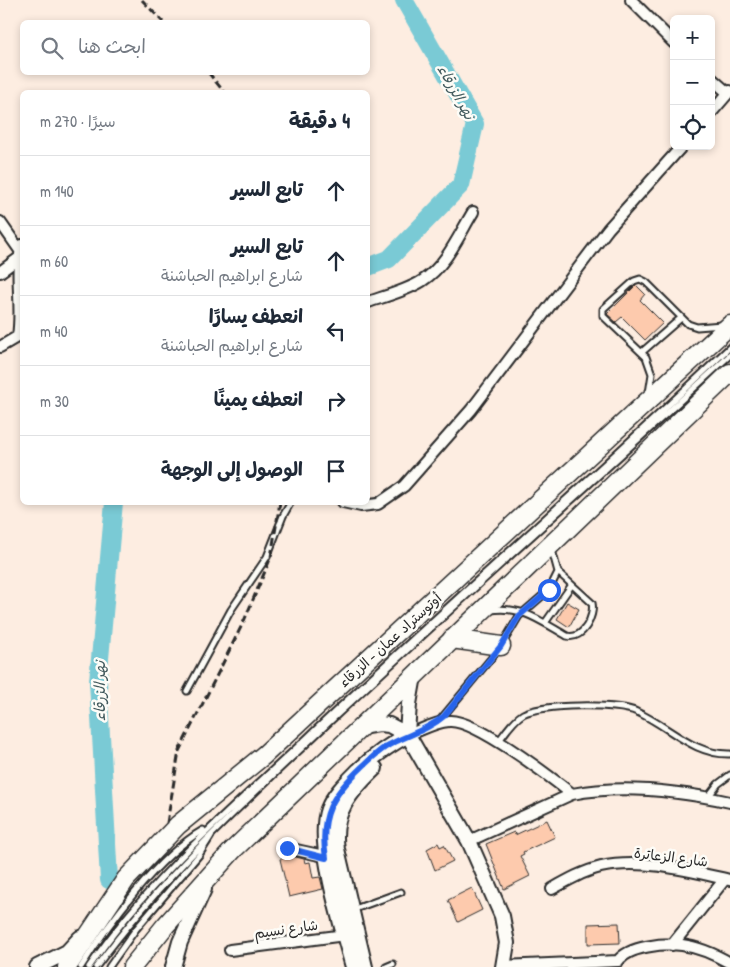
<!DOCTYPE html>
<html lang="ar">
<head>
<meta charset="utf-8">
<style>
  body { margin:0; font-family:"Patrick Hand","Playpen Sans Arabic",sans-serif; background:#f2f2f3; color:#1f2937; direction:rtl }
  .controls { position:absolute; right:15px; top:15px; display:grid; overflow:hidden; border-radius:8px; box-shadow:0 2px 8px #0003 }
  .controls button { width:45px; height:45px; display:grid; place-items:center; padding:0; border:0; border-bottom:1px solid #e0e1e3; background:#fff; color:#1f2937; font:25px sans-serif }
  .stop { position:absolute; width:15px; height:15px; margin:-11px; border:4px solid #2563eb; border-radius:50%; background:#fff }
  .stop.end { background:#2563eb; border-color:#fff; box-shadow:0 1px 5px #0008 }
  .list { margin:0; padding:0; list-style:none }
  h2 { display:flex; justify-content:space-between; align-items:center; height:65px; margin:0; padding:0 20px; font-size:21px }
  h2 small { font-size:16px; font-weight:400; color:#747a83 }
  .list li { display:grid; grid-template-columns:32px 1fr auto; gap:15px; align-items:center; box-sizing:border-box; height:70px; padding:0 20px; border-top:1px solid #e0e1e3 }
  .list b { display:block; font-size:19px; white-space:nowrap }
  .list p { margin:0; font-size:16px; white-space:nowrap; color:#747a83 }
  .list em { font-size:16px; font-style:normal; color:#747a83 }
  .icon { flex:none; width:28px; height:28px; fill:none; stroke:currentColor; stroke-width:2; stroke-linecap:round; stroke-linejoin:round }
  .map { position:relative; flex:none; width:730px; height:967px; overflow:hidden; direction:ltr }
  .search { position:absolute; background:#fff; box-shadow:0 2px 8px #0003; left:20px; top:20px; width:350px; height:55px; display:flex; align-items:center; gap:12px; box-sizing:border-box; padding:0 18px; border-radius:8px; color:#747a83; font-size:19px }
  .panel { position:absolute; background:#fff; box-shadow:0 2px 8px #0003; left:20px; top:90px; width:350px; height:415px; border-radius:8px; direction:rtl }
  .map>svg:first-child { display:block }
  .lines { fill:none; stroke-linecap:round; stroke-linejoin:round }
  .river { stroke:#7acad5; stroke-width:18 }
  .building { fill:#fdcaad; stroke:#2b2b2b }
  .lane-casing { stroke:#2b2b2b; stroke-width:9 }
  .street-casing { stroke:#2b2b2b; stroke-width:14 }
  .secondary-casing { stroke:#2b2b2b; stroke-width:18 }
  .highway-casing { stroke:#2b2b2b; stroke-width:21 }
  .lane { stroke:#fdfcf7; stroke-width:5 }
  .street { stroke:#fdfcf7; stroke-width:10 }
  .secondary { stroke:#fdfcf7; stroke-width:14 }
  .highway { stroke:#fdfcf7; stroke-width:18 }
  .rail { stroke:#2b2b2b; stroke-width:3; stroke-dasharray:8 4; stroke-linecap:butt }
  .route { stroke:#2563eb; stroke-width:6 }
  .labels { text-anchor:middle; stroke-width:5; stroke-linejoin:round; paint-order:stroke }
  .street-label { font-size:14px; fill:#2b2b2b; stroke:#fdfcf7 }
  .water-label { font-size:15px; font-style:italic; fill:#435b5e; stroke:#fdfcf7 }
</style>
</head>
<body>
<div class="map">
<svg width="730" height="967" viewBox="0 0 730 967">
  <rect width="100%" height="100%" fill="#fdede1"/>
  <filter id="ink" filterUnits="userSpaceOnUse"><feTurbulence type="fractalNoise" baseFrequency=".02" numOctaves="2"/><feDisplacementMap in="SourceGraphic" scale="10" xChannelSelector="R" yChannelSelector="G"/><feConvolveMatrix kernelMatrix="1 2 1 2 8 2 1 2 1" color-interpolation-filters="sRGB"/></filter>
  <g filter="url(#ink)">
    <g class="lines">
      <path class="river" d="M 368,267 L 389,259 L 461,185 L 475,124 L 404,0
        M 109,880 L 98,681 L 114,502"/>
    </g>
    <path class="building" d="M 636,285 L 645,294 L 640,300 L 663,323 L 645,340 L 622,317 L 616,322 L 607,314 Z
      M 567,602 L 579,609 L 569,627 L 557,619 Z
      M 547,820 L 555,837 L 523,852 L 524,854 L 520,856 L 530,876 L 504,889 L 486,844 L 514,832 L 515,835 Z
      M 438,843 L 440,847 L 444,845 L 453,861 L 435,870 L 427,849 Z
      M 292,856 L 304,859 L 305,863 L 310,862 L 313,878 L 320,877 L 323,889 L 289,897 L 280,859 Z
      M 472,888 L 482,910 L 458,922 L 448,900 Z
      M 619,923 L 620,943 L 588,944 L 588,924 Z"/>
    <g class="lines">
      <defs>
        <path id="lane" d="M 642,352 L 681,318
          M 649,393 L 652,374 L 646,357 L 603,316 L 603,309 L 634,281 L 640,279 L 646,282 L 688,324 L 697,327 L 722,325
          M 491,610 C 521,605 542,622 567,636 C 583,640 595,616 592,603 L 558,572 L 552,550
          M 545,623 L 571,586
          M 503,643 L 519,616 L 549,590 L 558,572
          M 187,691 L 231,610 L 267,557 L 283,516 L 291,502
          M 440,720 L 498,650
          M 498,742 C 505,733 513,720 523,714 C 540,704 619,703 637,712 C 669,726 693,755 730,754
          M 708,797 L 718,784 L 730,775
          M 352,910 L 401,892
          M 81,967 C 108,924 158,856 203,830
          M 89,967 C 150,878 230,810 308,737 C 447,605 591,480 730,347
          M 96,967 C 166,872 252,795 338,714 C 467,593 600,476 730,355
          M 109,967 L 136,929 L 199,855 L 211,836
          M 386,967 L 393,964"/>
        <path id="street" d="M 631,0 L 674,43
          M 711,78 L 728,93
          M 711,113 L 730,91
          M 0,222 L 21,252
          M 0,272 L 19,258
          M 368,302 C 386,296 406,291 422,281 C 446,266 459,235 473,212
          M 18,336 C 23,305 14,275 22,245
          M 0,347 L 22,334
          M 343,502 L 361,506 L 378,504 L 404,486 L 471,410 L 608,229 L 682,146
          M 408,735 C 421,730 435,722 449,721 C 475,719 549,776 572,794
          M 469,841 L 572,794 C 623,784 679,791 730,802
          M 287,848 L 333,858
          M 552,889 C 568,880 584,871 601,867 C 642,858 690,871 730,880
          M 672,945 L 725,879
          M 230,950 L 345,935
          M 618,961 C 629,946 664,943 682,945 C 698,947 716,955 730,963
          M 503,966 L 618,961"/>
        <path id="secondary" d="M 360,727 L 379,724 L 389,725 L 408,735 L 469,841 L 502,916 L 507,943 L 503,967
          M 407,733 L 409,704 L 414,676
          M 37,967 L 67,952 L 80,938
          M 173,967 L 180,942 L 204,889
          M 353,967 C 343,929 315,844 328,809 C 334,794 347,782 359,770 C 374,756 389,745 408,735
          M 365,967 L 337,849 C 331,813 351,791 375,768"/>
        <path id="highway" d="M 452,639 L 501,646
          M 67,967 L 126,879 L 178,825 L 264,755 L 730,325
          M 132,967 L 165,926 L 232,851 L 730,373"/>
      </defs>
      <use href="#lane" class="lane-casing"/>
      <use href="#street" class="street-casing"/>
      <use href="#secondary" class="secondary-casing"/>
      <use href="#highway" class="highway-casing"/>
      <use href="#lane" class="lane"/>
      <use href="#street" class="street"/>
      <use href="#secondary" class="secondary"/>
      <use href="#highway" class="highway"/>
      <path class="rail" d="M 142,0 L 163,22
        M 208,72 L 224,92
        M 167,823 L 179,751 L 244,621 L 271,557 L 280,502"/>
    </g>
  </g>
  <g class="lines" filter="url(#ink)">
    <path class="route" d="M 287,848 L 326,858 C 319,816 332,795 362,767 C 371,759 379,750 389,745 C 407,735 428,730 444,716 L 501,646 L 519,616 L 549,590"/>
  </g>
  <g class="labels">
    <g class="street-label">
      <text transform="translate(390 640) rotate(-42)" y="5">أوتوستراد عمان - الزرقاء</text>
      <text transform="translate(671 857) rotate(7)" y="5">شارع الزعاترة</text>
      <text transform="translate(286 929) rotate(-8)" y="5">شارع نسيم</text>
    </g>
    <g class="water-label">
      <text transform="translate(456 92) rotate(61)" y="5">نهر الزرقاء</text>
      <text transform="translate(100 691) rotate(-90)" y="5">نهر الزرقاء</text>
    </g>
  </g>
</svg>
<div class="controls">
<button>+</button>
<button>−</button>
<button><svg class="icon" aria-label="locate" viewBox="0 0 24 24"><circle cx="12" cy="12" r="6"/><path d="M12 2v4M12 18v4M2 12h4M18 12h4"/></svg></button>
</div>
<div class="stop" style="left:549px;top:590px"></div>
<div class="stop end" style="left:287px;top:848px"></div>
<div class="search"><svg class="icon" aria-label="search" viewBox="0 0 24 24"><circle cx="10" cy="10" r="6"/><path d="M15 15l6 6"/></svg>ابحث هنا</div>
<section class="panel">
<h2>4 دقيقة<small>سيرًا · 270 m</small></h2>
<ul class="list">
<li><svg class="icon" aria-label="ahead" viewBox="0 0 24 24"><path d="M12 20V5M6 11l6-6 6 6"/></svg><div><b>تابع السير</b></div><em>140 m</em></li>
<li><svg class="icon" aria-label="ahead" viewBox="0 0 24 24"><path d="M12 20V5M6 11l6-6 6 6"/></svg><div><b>تابع السير</b><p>شارع ابراهيم الحباشنة</p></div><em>60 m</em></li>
<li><svg class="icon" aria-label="left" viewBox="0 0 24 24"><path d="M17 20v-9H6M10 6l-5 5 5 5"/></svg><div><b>انعطف يسارًا</b><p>شارع ابراهيم الحباشنة</p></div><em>40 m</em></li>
<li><svg class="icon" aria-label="right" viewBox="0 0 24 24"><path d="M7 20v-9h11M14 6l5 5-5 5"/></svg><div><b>انعطف يمينًا</b></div><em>30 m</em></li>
<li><svg class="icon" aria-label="arrive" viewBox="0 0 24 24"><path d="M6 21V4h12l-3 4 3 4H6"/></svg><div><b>الوصول إلى الوجهة</b></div></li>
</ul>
</section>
</div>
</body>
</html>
